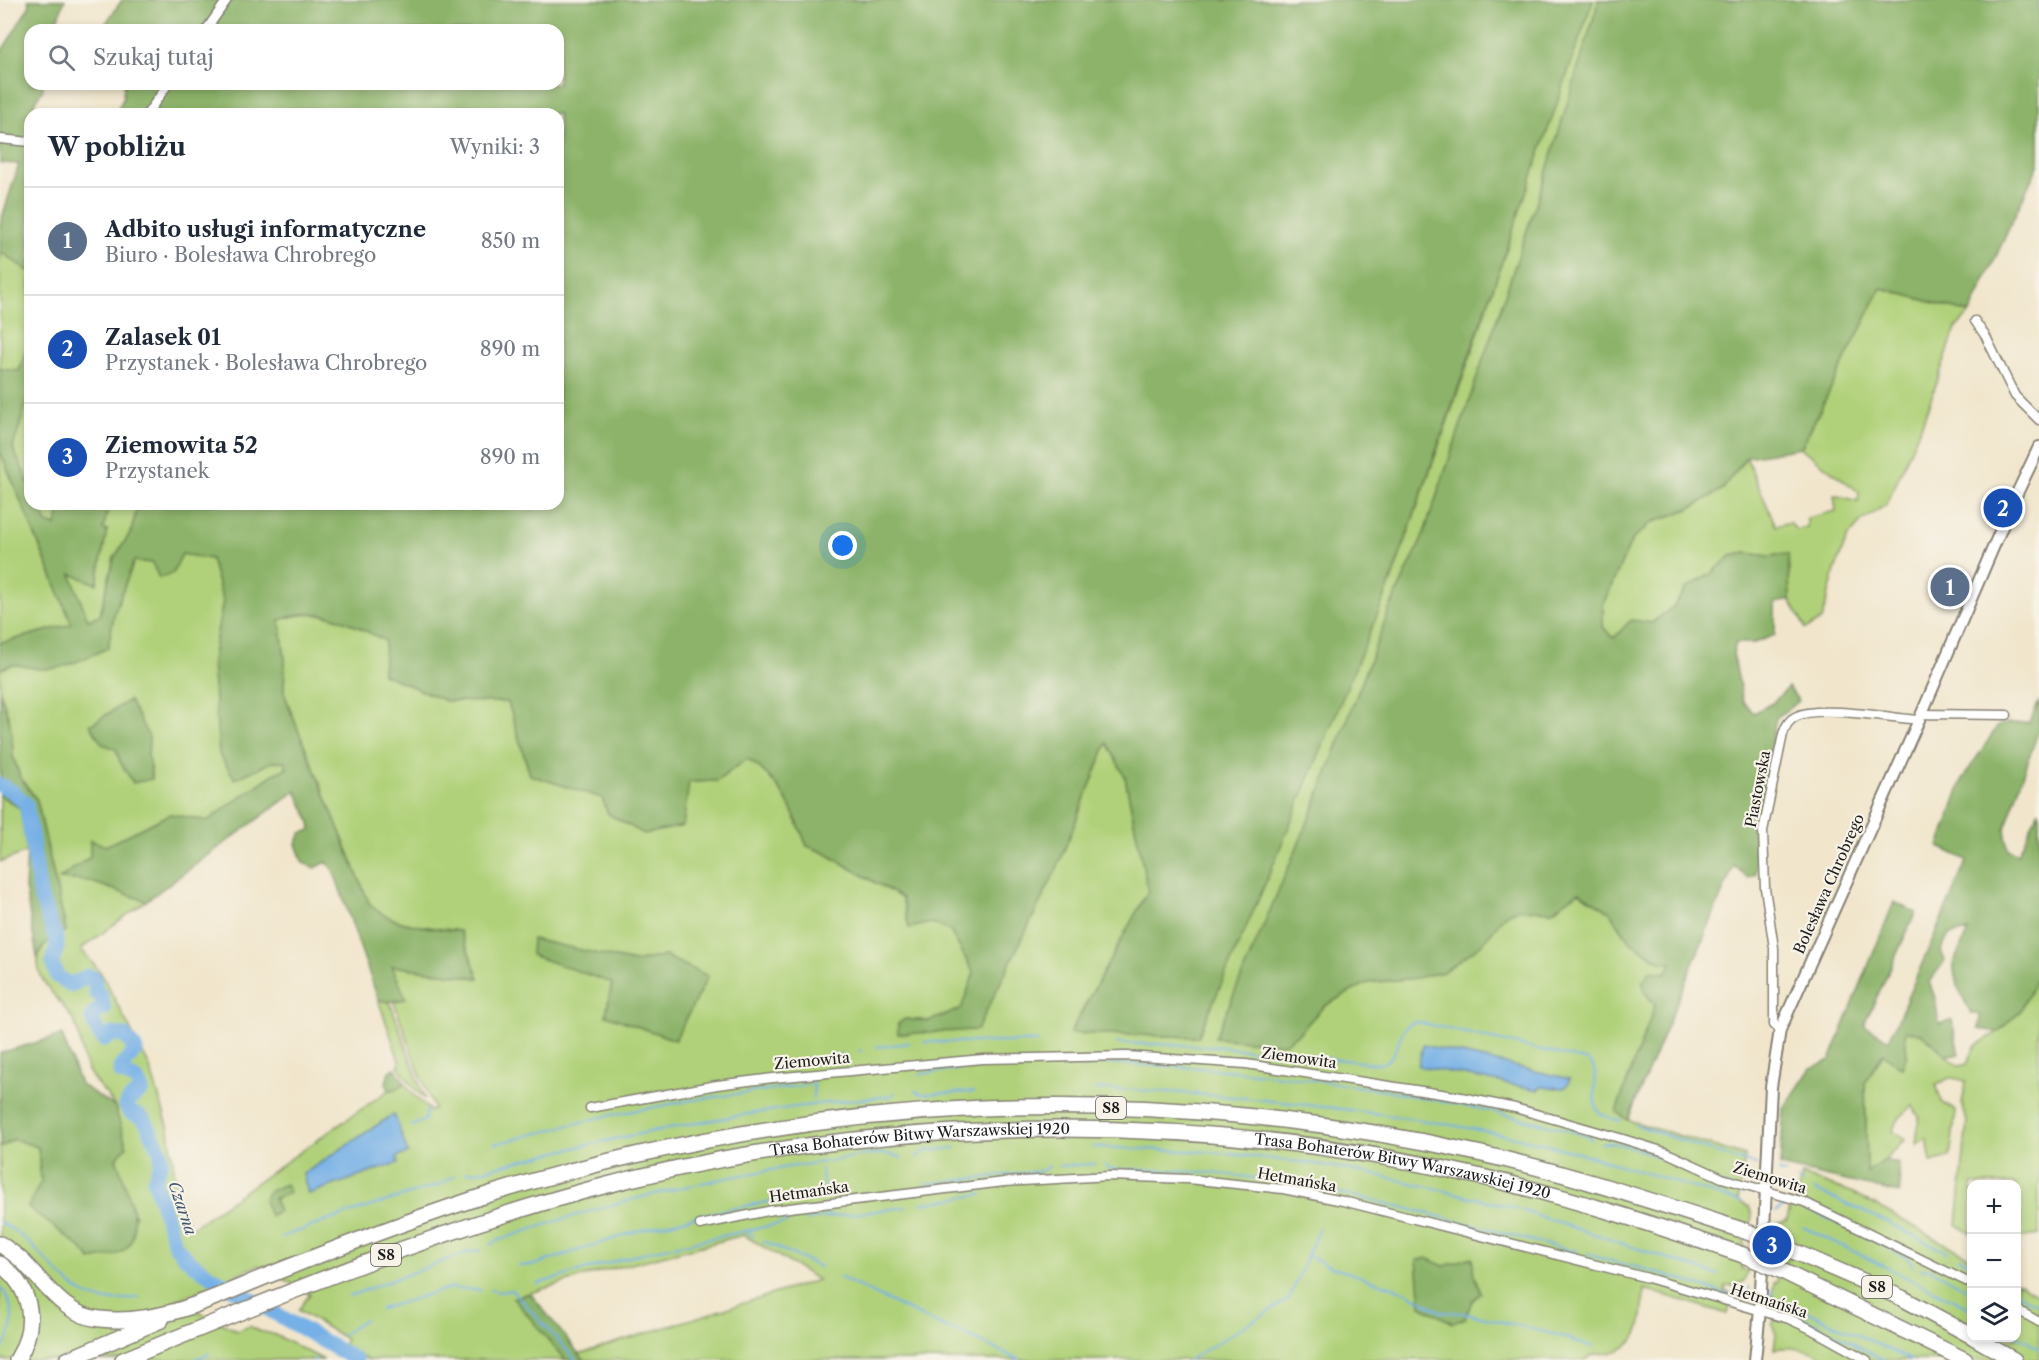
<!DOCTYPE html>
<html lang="pl">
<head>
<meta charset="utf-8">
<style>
  body { margin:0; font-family:"Libre Caslon Text",serif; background:#f6f6f7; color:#1f2937 }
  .controls { position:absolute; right:18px; bottom:18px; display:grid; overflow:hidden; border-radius:12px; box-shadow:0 3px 9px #0003 }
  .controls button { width:54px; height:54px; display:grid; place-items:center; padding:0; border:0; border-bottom:2px solid #e0e1e3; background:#fff; color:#1f2937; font:30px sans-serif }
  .you { position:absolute; left:843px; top:546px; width:21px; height:21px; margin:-15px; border:4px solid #fff; border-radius:50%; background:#1a73e8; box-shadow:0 0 0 9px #1a73e833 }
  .badge { display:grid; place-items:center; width:39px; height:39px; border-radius:50%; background:#b45309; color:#fff; font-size:20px; font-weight:700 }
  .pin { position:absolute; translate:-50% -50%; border:3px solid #fff; box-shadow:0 2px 6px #0006 }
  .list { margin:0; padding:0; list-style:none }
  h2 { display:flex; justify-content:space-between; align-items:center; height:78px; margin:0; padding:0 24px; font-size:26px }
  h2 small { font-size:20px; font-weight:400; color:#747a83 }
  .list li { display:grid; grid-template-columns:39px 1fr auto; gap:18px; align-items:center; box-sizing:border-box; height:108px; padding:0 24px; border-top:2px solid #e0e1e3 }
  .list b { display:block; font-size:22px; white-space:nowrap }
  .list p { margin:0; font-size:20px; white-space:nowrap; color:#747a83 }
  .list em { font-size:20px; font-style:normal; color:#747a83 }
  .icon { flex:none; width:33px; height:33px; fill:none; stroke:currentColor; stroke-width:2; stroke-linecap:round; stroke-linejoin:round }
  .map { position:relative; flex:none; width:2039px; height:1360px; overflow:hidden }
  .search { position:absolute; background:#fff; box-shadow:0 3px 9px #0003; left:24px; top:24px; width:540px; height:66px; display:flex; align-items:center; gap:15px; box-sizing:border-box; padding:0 21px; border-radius:18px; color:#747a83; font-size:22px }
  .panel { position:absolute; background:#fff; box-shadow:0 3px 9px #0003; left:24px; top:108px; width:540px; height:402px; border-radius:18px }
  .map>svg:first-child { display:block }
  .green { fill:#b0d179; stroke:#66764a; stroke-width:1.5; fill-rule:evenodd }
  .forest { fill:#8cb369; stroke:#546842; stroke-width:1.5 }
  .water { fill:#76b0e6; stroke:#496681; stroke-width:1.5 }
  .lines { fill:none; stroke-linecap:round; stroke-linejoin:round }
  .stream { stroke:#76b0e6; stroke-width:2 }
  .river { stroke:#76b0e6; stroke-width:15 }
  .street-casing { stroke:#868174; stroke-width:11 }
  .secondary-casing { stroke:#868174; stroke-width:14 }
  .highway-casing { stroke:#868174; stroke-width:18 }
  .street { stroke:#fff; stroke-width:8 }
  .secondary { stroke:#fff; stroke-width:10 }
  .highway { stroke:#fff; stroke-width:15 }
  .highway-bridge-casing { stroke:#868174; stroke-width:18; stroke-linecap:butt }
  .highway-bridge { stroke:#fff; stroke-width:15 }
  .labels { text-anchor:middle; stroke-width:4.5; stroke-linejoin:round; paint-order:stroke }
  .shield { fill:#f7f3e8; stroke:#5e5c59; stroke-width:1.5 }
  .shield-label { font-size:14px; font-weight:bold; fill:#1c1c1c }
  .street-label { font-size:15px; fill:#1c1c1c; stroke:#f7f3e8 }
  .water-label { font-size:16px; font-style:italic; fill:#40576d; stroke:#f7f3e8 }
</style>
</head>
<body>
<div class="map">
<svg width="2039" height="1360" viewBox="0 0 2039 1360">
  <rect width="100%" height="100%" fill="#f7f3e8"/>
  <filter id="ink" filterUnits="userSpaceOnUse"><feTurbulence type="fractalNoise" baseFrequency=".0167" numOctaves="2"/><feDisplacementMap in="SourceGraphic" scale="12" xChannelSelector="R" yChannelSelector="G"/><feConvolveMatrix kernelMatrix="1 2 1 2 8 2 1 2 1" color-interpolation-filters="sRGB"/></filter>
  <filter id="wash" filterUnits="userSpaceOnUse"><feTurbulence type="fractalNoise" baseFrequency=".008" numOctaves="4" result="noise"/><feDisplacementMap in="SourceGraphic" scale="24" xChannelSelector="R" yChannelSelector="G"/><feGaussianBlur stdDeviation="1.35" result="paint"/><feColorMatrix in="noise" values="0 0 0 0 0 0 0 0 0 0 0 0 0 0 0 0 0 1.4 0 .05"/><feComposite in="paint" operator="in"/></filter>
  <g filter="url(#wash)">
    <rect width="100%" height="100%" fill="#f1e6cc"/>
    <path class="green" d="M 1590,0 L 1606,0 L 1422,539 L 1390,608 L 1313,810 L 1299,1033 L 1324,1006 L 1367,983 L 1416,978 L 1480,945 L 1505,915 L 1518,909 L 1552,911 L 1579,892 L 1610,912 L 1631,943 L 1672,963 L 1666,973 L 1644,991 L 1656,1005 L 1616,1112 L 1628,1120 L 1745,1156 L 1738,1201 L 1749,1207 L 1752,1214 L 1751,1225 L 1745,1223 L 1742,1270 L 1748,1272 L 1744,1281 L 1735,1286 L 1726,1286 L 1725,1291 L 1732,1294 L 1728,1314 L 1644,1289 C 1642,1319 1644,1347 1608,1353 C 1600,1354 1591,1354 1585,1360 L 584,1360 L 579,1354 L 818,1280 L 744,1235 L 592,1274 L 514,1298 L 565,1360 L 368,1360 L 343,1346 L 346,1339 L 298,1310 L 310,1294 L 259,1265 L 177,1300 L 237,1331 L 250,1326 L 258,1331 L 273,1334 L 324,1360 L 0,1360 L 0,1148 L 13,1139 L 38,1147 L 41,1181 L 81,1248 L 91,1260 L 135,1216 C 129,1197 118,1175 116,1155 C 115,1140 117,1124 115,1109 C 113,1099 100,1088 94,1080 C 80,1061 83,1048 77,1028 C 68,1003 35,986 38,958 C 39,943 55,936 66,930 L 37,800 L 20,777 L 13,756 L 12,736 L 9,719 L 0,692 L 0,670 L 13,664 L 41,669 L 108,648 L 114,614 L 134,561 L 152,563 L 173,573 L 182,554 L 211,559 L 223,601 L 212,661 L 235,779 L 272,762 L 284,761 L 287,768 L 272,775 L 207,821 L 170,814 L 106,846 L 60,879 L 89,881 L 146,901 L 81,949 L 101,973 L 149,1065 L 169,1129 L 177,1193 L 190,1229 L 389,1090 L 396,1089 L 405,1083 C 411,1095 420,1100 430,1111 L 434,1109 L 419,1072 L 394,1002 L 405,999 L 391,966 L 479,978 L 460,931 C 431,927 389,927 369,903 L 292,715 L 284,692 L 285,660 L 280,620 C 324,605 348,622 386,641 L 383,674 L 446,701 L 508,702 L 530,775 L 602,798 L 688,782 L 717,781 L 747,758 C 781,780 793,810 807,846 L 825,853 L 902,898 L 932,923 L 950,931 L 974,973 L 962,1009 L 929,1021 L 905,1019 L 898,1024 L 899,1034 L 977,1029 L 1057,868 L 1107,742 L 1125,777 L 1148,891 L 1070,1033 L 1198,1037 L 1390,584 L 1465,372 ZM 149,737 L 148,756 L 152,779 L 120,762 L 116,749 ZM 532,939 L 634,962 L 665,956 L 606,1015 L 612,983 Z
      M 2,253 L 30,272 L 30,340 L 19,371 L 0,369 L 0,259 Z
      M 1881,288 L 1970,313 L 1956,328 L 1922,424 L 1887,504 L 1862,521 L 1847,538 L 1835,570 L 1822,620 L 1806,629 L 1790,600 L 1788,554 L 1769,556 L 1746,553 L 1731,556 L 1711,574 L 1687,588 L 1673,607 L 1651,623 L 1631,620 L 1614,638 L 1603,627 L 1603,604 L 1632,540 L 1651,523 L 1691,508 L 1723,489 L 1746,457 L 1776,526 L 1790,522 L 1796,530 L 1807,527 L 1807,518 L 1836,511 L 1834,495 L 1858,501 L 1859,492 L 1801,448 Z
      M 30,391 L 30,487 L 13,448 Z
      M 0,451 L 72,624 L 0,643 Z
      M 38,504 L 62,504 L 56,526 L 47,523 Z
      M 109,504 L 138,504 L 131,532 L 114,558 L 100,615 L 88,621 L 70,574 L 107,530 L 103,529 Z
      M 0,795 L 20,808 L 27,852 L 0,862 Z
      M 2039,974 L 2039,1235 L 2017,1238 L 2016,1184 L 1972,1184 L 1971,1234 L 1957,1225 L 1967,1122 L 1962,1103 L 1966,1081 L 1953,1078 L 1936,1084 L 1942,1103 L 1956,1111 L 1950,1157 L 1931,1162 L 1927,1139 L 1916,1145 L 1919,1117 L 1912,1105 L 1896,1122 L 1893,1131 L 1905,1140 L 1885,1160 L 1867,1173 L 1865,1081 L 1884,1054 L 1902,1068 L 1907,1055 L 1904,1032 L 1921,1033 L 1959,1066 L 1967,1064 L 1975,1046 L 1998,1032 L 2020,1011 Z
      M 378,999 L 390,1002 L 425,1099 L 414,1088 L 398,1066 L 400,1063 Z
      M 1802,1175 L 1853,1193 L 1971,1258 L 1972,1338 L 2016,1338 L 2017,1282 L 2039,1296 L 2039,1360 L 1832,1360 C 1813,1351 1795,1345 1774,1349 L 1776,1334 L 1772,1324 L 1781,1307 L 1773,1294 L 1774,1282 L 1777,1282 L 1780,1237 L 1773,1233 L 1777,1223 L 1787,1220 L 1790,1208 L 1794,1205 Z"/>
    <path class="forest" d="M 28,0 L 65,0 L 53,30 L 30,30 L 30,84 L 43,84 L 43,89 L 26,117 L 30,120 L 30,272 L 2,253 L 0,259 L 0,224 L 19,164 L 0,163 L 0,54 L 30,5 Z
      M 122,0 L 1593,0 L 1390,584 L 1263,889 L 1198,1037 L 1070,1033 L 1148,891 L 1125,777 L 1107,743 L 1057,868 L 977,1030 L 898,1034 L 898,1024 L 905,1019 L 929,1021 L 961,1009 L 974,973 L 950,931 L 932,923 L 909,928 L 902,898 L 825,853 L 807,846 C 793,810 781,780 747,759 L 717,781 L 689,782 L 683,826 L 644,834 L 608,814 L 602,798 L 530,775 L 508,702 L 446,701 L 383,674 L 385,641 C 351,623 320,603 280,620 L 285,660 L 284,692 L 292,715 L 369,903 C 390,927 431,927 460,931 L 479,978 L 392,966 L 406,999 L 386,1002 L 378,999 L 334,872 L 327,862 L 315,868 L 303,863 L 296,844 L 301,833 L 311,830 L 310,822 L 296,791 L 146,901 L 89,881 L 59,879 L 90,857 L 90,840 L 106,846 L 170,814 L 207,821 L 272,775 L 287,768 L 284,761 L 272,762 L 235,779 L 219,754 L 212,661 L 223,601 L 211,559 L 182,554 L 173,573 L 159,578 L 152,563 L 134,561 L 114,614 L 108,648 C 87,657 64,670 41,669 C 26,668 12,660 0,670 L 0,643 L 72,624 L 0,451 L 0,369 L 19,371 L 30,340 L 30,391 L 13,448 L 30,487 L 30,504 L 38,504 L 47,523 L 56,526 L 62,504 L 109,504 L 103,529 L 107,530 L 97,584 L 71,574 L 88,620 L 100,615 L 114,558 L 131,532 L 138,504 L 558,504 L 558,114 L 115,114 L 123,99 L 124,84 L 558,84 L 558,30 L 101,30 Z
      M 1599,0 L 2039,0 L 2039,163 L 1970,313 L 1881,288 L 1801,448 L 1746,457 L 1723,489 L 1691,508 L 1651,523 L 1632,540 L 1603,604 L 1603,627 L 1614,638 L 1631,620 L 1652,623 L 1673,607 L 1687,588 L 1711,574 L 1731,556 L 1746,553 L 1769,556 L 1788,554 L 1790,600 L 1775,603 L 1775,635 L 1754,643 L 1736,643 L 1733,653 L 1743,702 L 1754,713 L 1774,702 L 1788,687 L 1799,701 L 1776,718 L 1756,827 L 1756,874 L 1747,878 L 1734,865 L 1628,1120 L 1616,1112 L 1655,1005 L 1644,991 L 1643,981 L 1650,971 L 1666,973 L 1672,963 L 1662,962 L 1631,943 L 1610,912 L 1579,892 L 1552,911 L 1518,909 L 1505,915 L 1481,945 L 1443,972 L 1416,978 L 1367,983 L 1324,1006 L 1299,1033 L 1284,1044 L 1215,1038 L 1313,810 L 1390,608 L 1422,539 L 1544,180 Z
      M 0,692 L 9,719 L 12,736 L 13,756 L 20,777 L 37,800 L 66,931 C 52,937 44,943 37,957 L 25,888 L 27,851 L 20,808 L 0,795 Z
      M 129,700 L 149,737 L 148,756 L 152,779 L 133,783 L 120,762 L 116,749 L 102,744 L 90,725 Z
      M 2039,701 L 2039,729 L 2005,829 L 2008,849 L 2018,854 L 2039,810 L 2039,974 L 2020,1011 L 1998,1032 L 1979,1029 L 1980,1015 L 1971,1013 L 1957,986 L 1953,964 L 1968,931 L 1949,935 L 1941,951 L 1945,961 L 1929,982 L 1935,998 L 1939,1024 L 1952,1020 L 1959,1055 L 1946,1055 L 1921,1033 L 1905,1032 L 1907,1055 L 1902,1068 L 1883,1054 L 1865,1081 L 1867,1172 L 1885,1160 L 1899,1164 L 1900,1193 L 1780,1166 L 1784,1108 L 1811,1068 L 1830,1060 L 1894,902 L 1916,912 L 1864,1025 L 1889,1040 L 1967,860 L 1939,847 L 1963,778 L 1998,726 L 2009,723 L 2029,723 Z
      M 532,939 L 634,962 L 665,956 L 708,976 L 675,1040 L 606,1015 L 612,983 L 531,955 Z
      M 62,1035 L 80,1084 L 115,1107 L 127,1147 L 116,1158 C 123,1180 148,1234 123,1251 C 116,1257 100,1258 91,1260 L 81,1248 L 28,1207 L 41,1181 L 38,1147 L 14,1139 L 0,1148 L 0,1053 Z
      M 395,1068 L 405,1083 L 396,1089 L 389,1090 L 386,1083 L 389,1072 Z
      M 286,1184 L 289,1193 L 274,1199 L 279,1211 L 270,1216 L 264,1200 L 269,1191 Z
      M 1472,1257 L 1474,1275 L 1481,1293 L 1472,1301 L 1465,1319 L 1452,1323 L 1421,1306 L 1417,1260 L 1426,1258 L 1444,1266 Z
      M 530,1293 L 579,1354 L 584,1360 L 565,1360 L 513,1298 Z"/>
    <path class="water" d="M 1423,1045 L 1570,1079 L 1565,1088 L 1540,1087 L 1539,1090 L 1418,1066 Z
      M 394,1114 L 408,1153 L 397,1157 L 398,1163 L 308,1194 L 303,1174 Z"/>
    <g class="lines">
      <path class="stream" d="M 924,1042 L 1038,1042
        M 1117,1043 L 1213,1046 L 1380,1064 C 1404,1057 1394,1023 1418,1022 L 1589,1061 C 1603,1075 1588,1097 1599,1112 C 1604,1117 1614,1119 1621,1121
        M 877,1047 L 909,1043
        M 859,1051 L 861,1050
        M 822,1063 L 825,1057 L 842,1054
        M 1099,1065 L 1103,1063 C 1150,1065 1198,1067 1245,1072 C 1360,1084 1474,1104 1586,1135 L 1592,1140
        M 1063,1066 L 1090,1066
        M 920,1074 L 991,1065 L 1044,1062 L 1053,1066
        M 1095,1089 C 1163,1090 1231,1096 1299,1104 C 1371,1112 1443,1122 1514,1137 C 1592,1154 1666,1180 1741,1202
        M 915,1091 L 921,1094 L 974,1092
        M 1636,1125 L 1738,1160 L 1756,1164
        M 412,1126 L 425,1120 L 427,1110
        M 1601,1143 C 1630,1140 1671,1164 1697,1175 C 1713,1182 1729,1186 1744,1194
        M 495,1144 L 606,1116 L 693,1100 L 814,1084 L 813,1098
        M 1093,1147 L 1213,1152 L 1316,1164 L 1373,1174 L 1505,1205 L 1718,1275
        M 917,1157 L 925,1151 L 956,1148
        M 1105,1165 L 1111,1169 C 1161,1170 1211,1171 1261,1179 C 1365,1194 1466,1224 1568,1250 L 1578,1251
        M 1059,1166 L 1095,1164
        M 1778,1171 L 1785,1174
        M 466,1172 L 476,1172 C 614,1136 750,1109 891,1096 L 895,1093
        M 1797,1180 L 1802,1182
        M 926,1184 L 1042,1171 L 1049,1166
        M 1814,1190 L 1885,1221 L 1947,1252
        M 817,1193 L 825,1191 L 821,1169
        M 921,1204 L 982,1194
        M 1776,1212 C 1779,1209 1782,1206 1788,1205 C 1805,1204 1886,1248 1907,1257 L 1913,1266
        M 829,1217 L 907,1207
        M 805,1220 L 829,1217 L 828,1212
        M 0,1223 C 39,1239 62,1292 98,1299 C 112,1302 126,1299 140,1297
        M 1803,1227 L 1972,1309
        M 746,1231 L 753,1236
        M 282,1237 L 350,1213 L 441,1184 L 455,1176
        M 763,1241 L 820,1267
        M 490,1245 L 497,1241 C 605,1203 716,1176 830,1161 C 852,1158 882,1149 902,1158
        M 1588,1253 L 1596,1257 L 1664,1274 L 1727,1294 L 1742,1295 L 1749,1290 L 1749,1287
        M 1308,1255 L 1331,1267 L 1402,1290 L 1442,1312 L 1465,1313 L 1557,1335 L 1594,1347
        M 1959,1258 L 1972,1264
        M 181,1259 L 185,1257
        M 519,1266 L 534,1265 L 637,1231 L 715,1212 L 804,1195
        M 1920,1269 L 1929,1268 L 1972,1292
        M 204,1272 L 209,1266
        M 839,1277 L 944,1327 L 955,1330 L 1020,1360
        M 537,1284 L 650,1251 L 788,1222
        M 0,1287 C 18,1306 14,1334 0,1353
        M 1772,1289 L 1772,1297 L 1779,1308 L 1817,1324 L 1884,1360
        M 490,1290 L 501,1292 L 512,1290 L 576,1360
        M 2017,1293 L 2038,1305
        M 349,1296 L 466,1253 L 481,1250
        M 1795,1306 L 1911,1360
        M 381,1309 L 450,1288 L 481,1290
        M 2016,1318 L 2018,1319 L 2017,1335
        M 342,1335 L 365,1319
        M 2016,1335 L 2039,1349
        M 318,1346 L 336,1343
        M 193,1360 L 209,1354
        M 314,1360 L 316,1359
        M 1189,1360 L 1289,1299 L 1319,1228"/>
      <path class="river" d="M 0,785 L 13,792 L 26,804 L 41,899 L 56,938 L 57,947 L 52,962 L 57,976 L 71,985 L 88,976 L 94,978 L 96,993 L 101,995 L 104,1009 L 95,1012 L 92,1018 L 97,1031 L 104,1040 L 112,1034 L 125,1036 L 136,1050 L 120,1068 L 121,1073 L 137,1080 L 142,1090 L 129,1100 L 126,1106 L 130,1112 L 140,1116 L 146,1122 L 161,1153 L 161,1163 L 154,1180 L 175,1245 L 185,1257 L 204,1272 L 356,1360"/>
    </g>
  </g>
  <g filter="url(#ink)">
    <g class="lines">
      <defs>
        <path id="street" d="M 206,30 L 227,0
          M 147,114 L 168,84
          M 0,139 L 30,142
          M 1975,321 L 1986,337 L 2015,396 L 2039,420
          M 1922,714 L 2007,715
          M 1780,1030 L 1774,1025 L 1774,948 L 1765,888 L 1763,831 L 1783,734 C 1786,726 1788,720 1797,716 C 1818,705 1893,718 1919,720
          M 590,1108 L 717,1085 L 773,1078 L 983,1059 L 1127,1056 L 1246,1064 L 1461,1097 L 1515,1108 L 1623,1139 L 1665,1152 L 1722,1178 L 1804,1202 L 1972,1284
          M 700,1225 L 773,1210 L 1004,1182 L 1110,1176 L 1188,1179 L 1283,1189 L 1343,1201 L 1648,1278 L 1789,1319 L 1809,1328 L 1867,1360
          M 2016,1309 L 2039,1322"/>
        <path id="secondary" d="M 1755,1360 L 1760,1310 L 1771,1087 L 1780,1030 L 1919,720 L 2011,506 L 2039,447"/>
        <g id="highway">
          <path d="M 0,1244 C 10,1251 20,1257 28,1267 C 49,1289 67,1316 100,1319 C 162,1326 218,1295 274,1273 C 339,1247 405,1222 471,1200 C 636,1147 809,1116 982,1108 C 1148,1101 1321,1118 1482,1154 C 1571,1174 1658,1203 1745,1231"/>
          <path d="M 1779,1245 L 1902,1298 L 1972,1336"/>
          <path d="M 0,1264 C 33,1289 38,1325 17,1360"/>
          <path d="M 1778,1269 L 1965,1360"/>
          <path d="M 1975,1338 L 2014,1360"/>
          <path d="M 67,1360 L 161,1320"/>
          <path id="s1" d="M 123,1360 C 276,1297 429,1233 588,1190 C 874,1112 1198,1110 1486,1178 C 1573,1198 1658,1226 1743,1255"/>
        </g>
      </defs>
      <use href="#street" class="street-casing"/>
      <use href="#secondary" class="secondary-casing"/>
      <use href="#highway" class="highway-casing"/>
      <use href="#street" class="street"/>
      <use href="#secondary" class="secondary"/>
      <use href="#highway" class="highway"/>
      <defs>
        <path id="highway-bridge" d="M 1745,1231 L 1779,1245
          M 1743,1255 L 1778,1269"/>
      </defs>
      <use href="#highway-bridge" class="highway-bridge-casing"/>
      <use href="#highway-bridge" class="highway-bridge"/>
    </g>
  </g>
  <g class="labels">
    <g class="shield">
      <rect x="1096" y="1097" width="30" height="22" rx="4.5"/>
      <rect x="371" y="1244" width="30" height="22" rx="4.5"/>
      <rect x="1862" y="1276" width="30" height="22" rx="4.5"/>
    </g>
    <g class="shield-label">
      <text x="1111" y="1113">S8</text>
      <text x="386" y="1260">S8</text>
      <text x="1877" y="1292">S8</text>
    </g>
    <g class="street-label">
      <text transform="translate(1758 789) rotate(-79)" y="5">Piastowska</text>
      <text transform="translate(1829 884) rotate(-66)" y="5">Bolesława Chrobrego</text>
      <text transform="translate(1299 1058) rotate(8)" y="5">Ziemowita</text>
      <text transform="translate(812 1061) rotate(-5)" y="5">Ziemowita</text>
      <text dy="5" stroke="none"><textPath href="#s1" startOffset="832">Trasa Bohaterów Bitwy Warszawskiej 1920</textPath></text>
      <text dy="5" stroke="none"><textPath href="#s1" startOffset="1318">Trasa Bohaterów Bitwy Warszawskiej 1920</textPath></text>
      <text transform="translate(1770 1178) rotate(17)" y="5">Ziemowita</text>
      <text transform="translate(1297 1180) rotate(10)" y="5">Hetmańska</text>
      <text transform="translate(809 1192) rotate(-8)" y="5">Hetmańska</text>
      <text transform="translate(1769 1301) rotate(18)" y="5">Hetmańska</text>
    </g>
    <g class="water-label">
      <text transform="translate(183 1208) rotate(71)" y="6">Czarna</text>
    </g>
  </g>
</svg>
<div class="controls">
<button>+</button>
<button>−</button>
<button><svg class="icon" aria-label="layers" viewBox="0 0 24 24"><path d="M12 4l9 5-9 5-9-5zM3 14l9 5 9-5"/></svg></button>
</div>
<div class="you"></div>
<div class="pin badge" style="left:1950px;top:587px;background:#5c6f8a">1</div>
<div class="pin badge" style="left:2003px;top:508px;background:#1a4fb4">2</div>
<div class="pin badge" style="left:1772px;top:1245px;background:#1a4fb4">3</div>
<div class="search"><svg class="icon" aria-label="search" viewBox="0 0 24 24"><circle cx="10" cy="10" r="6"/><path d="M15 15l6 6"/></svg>Szukaj tutaj</div>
<section class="panel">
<h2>W pobliżu<small>Wyniki: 3</small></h2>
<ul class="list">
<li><span class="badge" style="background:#5c6f8a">1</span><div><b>Adbito usługi informatyczne</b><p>Biuro · Bolesława Chrobrego</p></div><em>850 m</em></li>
<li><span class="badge" style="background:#1a4fb4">2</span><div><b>Zalasek 01</b><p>Przystanek · Bolesława Chrobrego</p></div><em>890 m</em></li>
<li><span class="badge" style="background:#1a4fb4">3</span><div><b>Ziemowita 52</b><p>Przystanek</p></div><em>890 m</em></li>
</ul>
</section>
</div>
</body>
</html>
